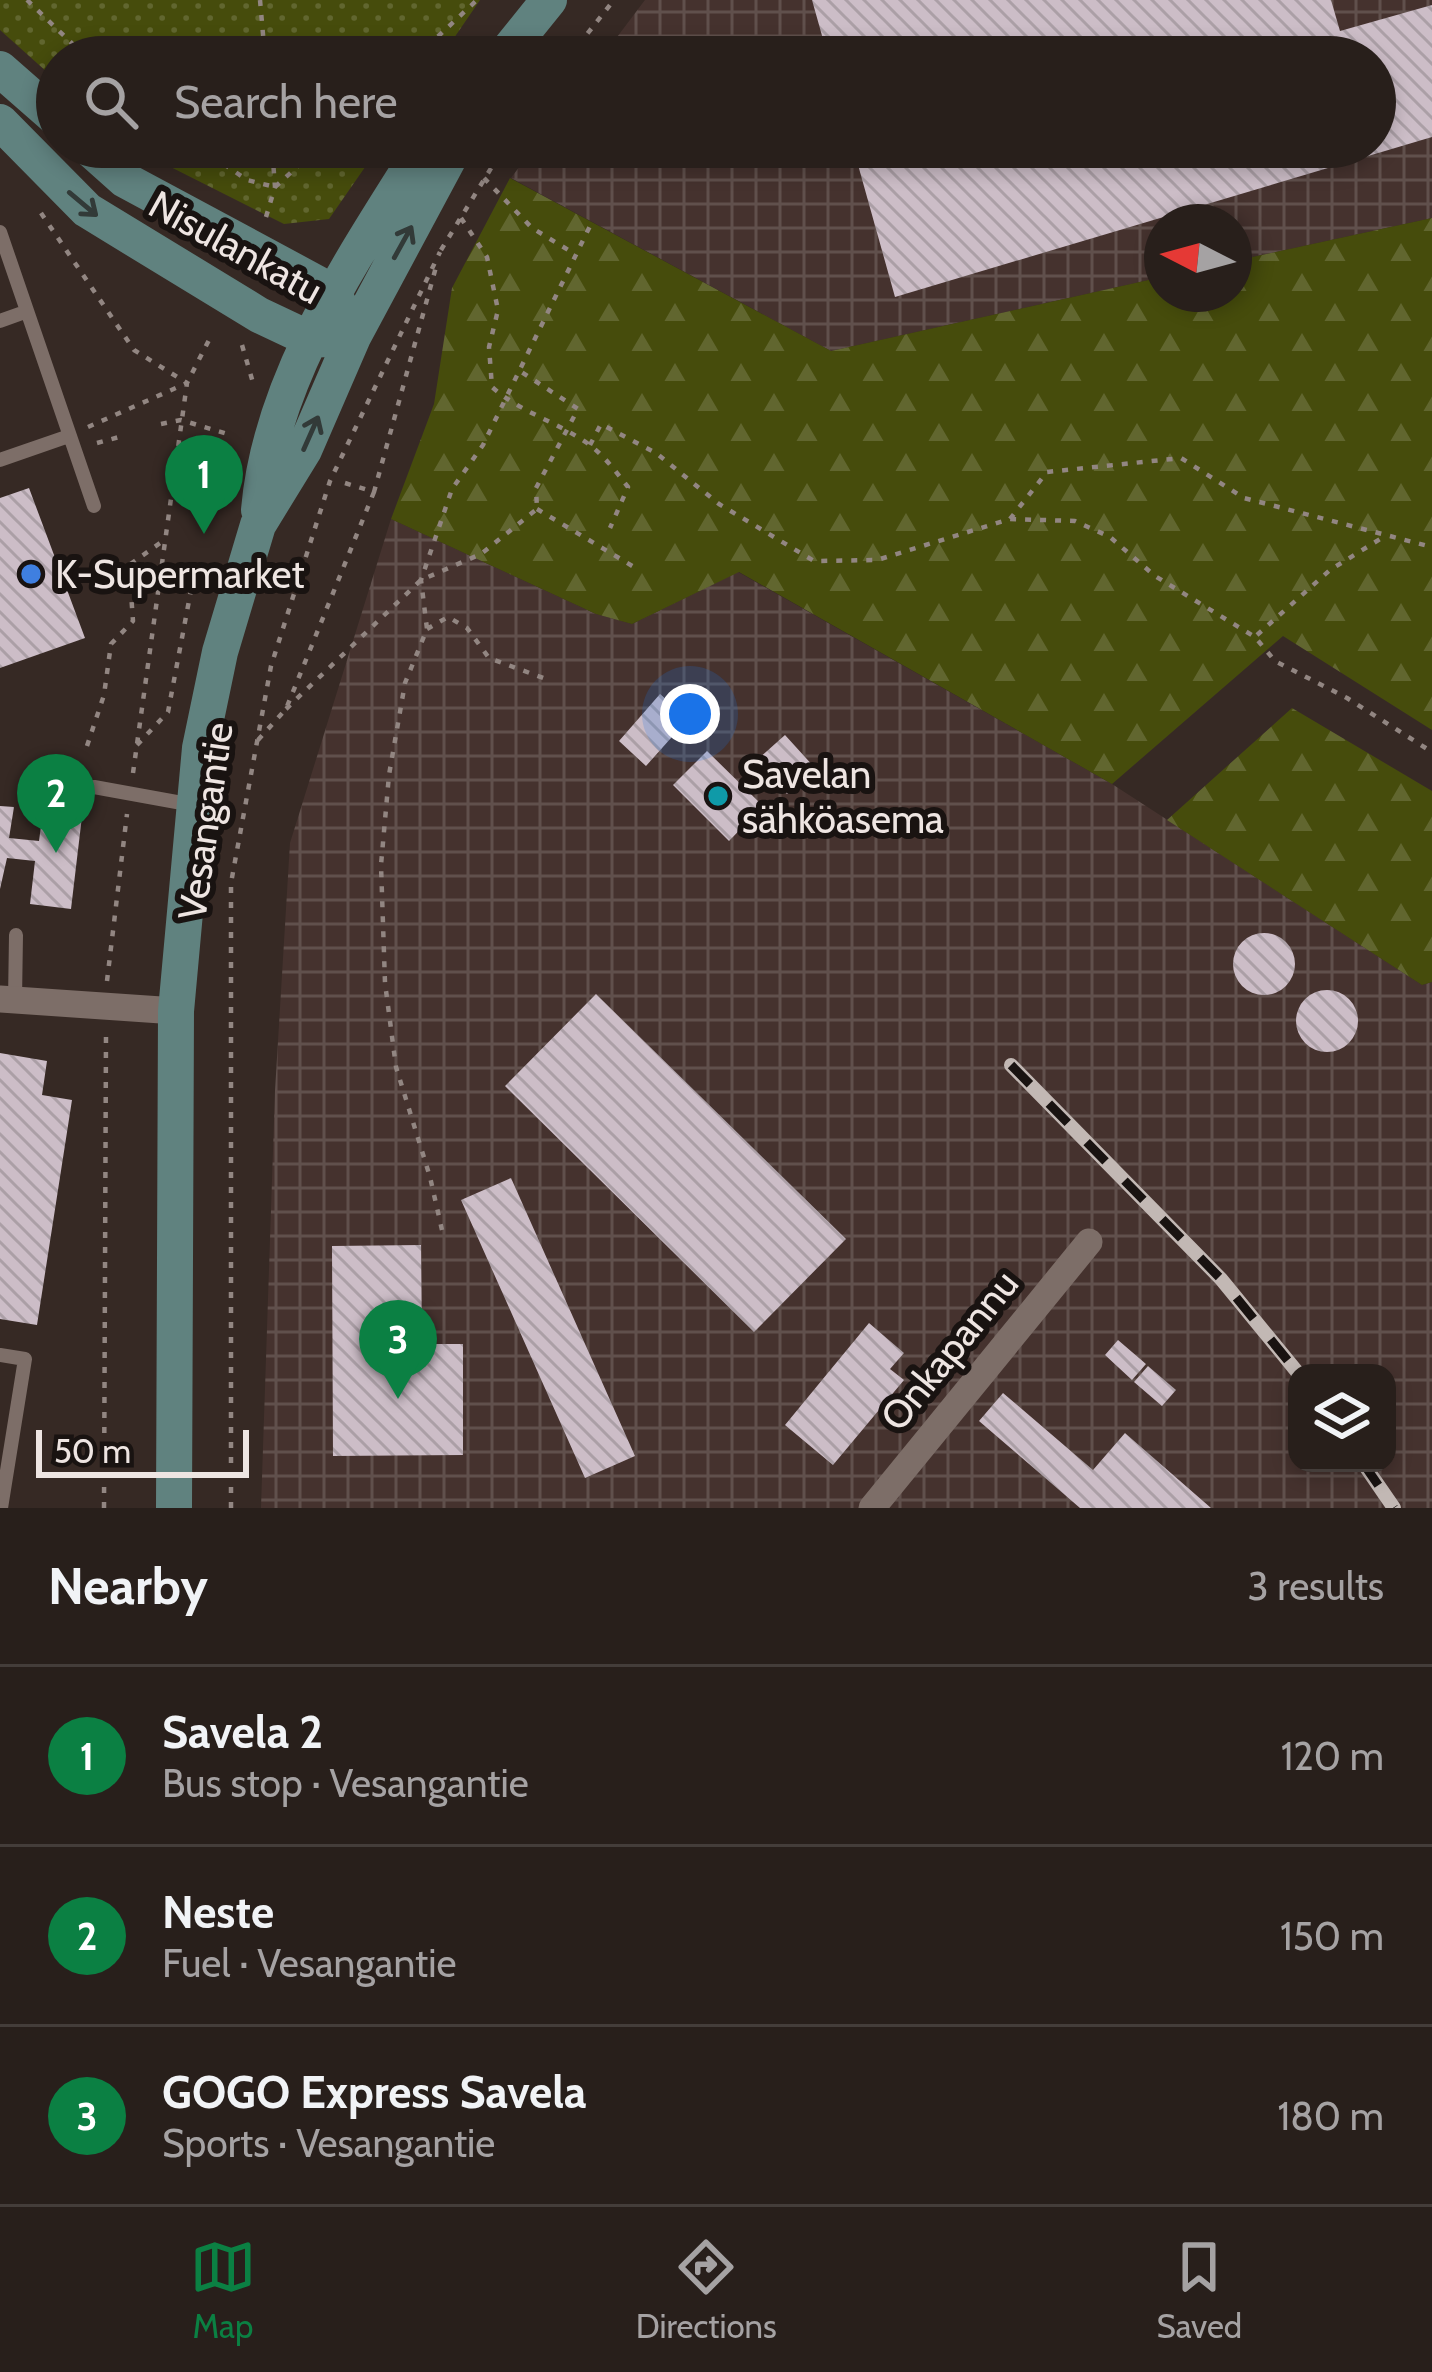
<!DOCTYPE html>
<html lang="en">
<head>
<meta charset="utf-8">
<style>
  body { margin:0; font-family:Cabin,sans-serif; background:#342c28; color:#f1f3f6 }
  .controls { position:absolute; right:36px; bottom:36px; display:grid; overflow:hidden; border-radius:24px; box-shadow:0 6px 18px #0003 }
  .controls button { width:108px; height:108px; display:grid; place-items:center; padding:0; border:0; border-bottom:3px solid #443d3a; background:#281f1b; color:#f1f3f6; font:60px sans-serif }
  .compass { position:absolute; left:1144px; top:204px; width:108px; height:108px; border-radius:50%; background:#281f1b; box-shadow:0 6px 18px #0003; rotate:276deg }
  .scale { position:absolute; left:36px; bottom:30px; width:213px; box-sizing:border-box; padding-left:12px; border:6px solid #eee5e2; border-top:0; font-size:33px; line-height:42px; white-space:nowrap; color:#eee5e2; -webkit-text-stroke:9px #191311; paint-order:stroke }
  .you { position:absolute; left:690px; top:714px; width:42px; height:42px; margin:-30px; border:9px solid #fff; border-radius:50%; background:#1a73e8; box-shadow:0 0 0 18px #1a73e833 }
  .badge { display:grid; place-items:center; width:78px; height:78px; border-radius:50%; background:#0b8043; color:#fff; font-size:39px; font-weight:700 }
  .pin { position:absolute; translate:-50% -99px; filter:drop-shadow(0 3px 6px #0008) }
  .pin::after { content:''; position:absolute; top:63px; width:42px; height:36px; background:inherit; clip-path:polygon(0 0,100% 0,50% 100%) }
  .list { margin:0; padding:0; list-style:none }
  h2 { display:flex; justify-content:space-between; align-items:center; height:156px; margin:0; padding:0 48px; font-size:51px }
  h2 small { font-size:39px; font-weight:400; color:#a5a2a3 }
  .list li { display:grid; grid-template-columns:78px 1fr auto; gap:36px; align-items:center; box-sizing:border-box; height:180px; padding:0 48px; border-top:3px solid #443d3a }
  .list b { display:block; font-size:45px; white-space:nowrap }
  .list p { margin:0; font-size:39px; white-space:nowrap; color:#a5a2a3 }
  .list em { font-size:39px; font-style:normal; color:#a5a2a3 }
  .icon { flex:none; width:66px; height:66px; fill:none; stroke:currentColor; stroke-width:2; stroke-linecap:round; stroke-linejoin:round }
  .map { position:relative; flex:none; width:1432px; height:1508px; overflow:hidden }
  .search { position:absolute; background:#281f1b; box-shadow:0 6px 18px #0003; left:36px; right:36px; top:36px; height:132px; display:flex; align-items:center; gap:30px; box-sizing:border-box; padding:0 42px; border-radius:66px; color:#a5a2a3; font-size:45px }
  .sheet { height:696px; background:#281f1b }
  nav { display:flex; justify-content:space-around; align-items:center; box-sizing:border-box; height:168px; border-top:3px solid #443d3a; background:#281f1b; font-size:33px; color:#a5a2a3 }
  nav a { display:grid; justify-items:center; gap:6px }
  nav .on { color:#0b8043 }
  .map>svg:first-child { display:block }
  .industrial { fill:url(#industrial-grid); fill-rule:evenodd }
  .green { fill:url(#green-dots) }
  .forest { fill:url(#forest-firs) }
  .building { fill:url(#building-back-hatch) }
  .lines { fill:none; stroke-linecap:round; stroke-linejoin:round }
  .path { stroke:#928682; stroke-width:4.5; stroke-dasharray:6 9; stroke-linecap:butt }
  .lane { stroke:#7d6e68; stroke-width:14 }
  .street { stroke:#7d6e68; stroke-width:27 }
  .secondary { stroke:#60827f; stroke-width:36 }
  .rail-casing { stroke:#c2b8b4; stroke-width:14 }
  .rail { stroke:#191311; stroke-width:9; stroke-dasharray:27; stroke-linecap:butt }
  .oneway { stroke:#323a38 }
  .shop-dot { fill:#3f7fe0; stroke:#191311; stroke-width:4.5 }
  .culture-dot { fill:#0f9aa8; stroke:#191311; stroke-width:4.5 }
  .labels { text-anchor:middle; stroke-width:12; stroke-linejoin:round; paint-order:stroke }
  .street-label { font-size:39px; fill:#eee5e2; stroke:#191311 }
  .poi-label { font-size:39px; fill:#eee5e2; stroke:#191311; text-anchor:start }
</style>
</head>
<body>
<div class="map">
<svg width="1432" height="1508" viewBox="0 0 1432 1508">
  <defs>
    <pattern id="industrial-grid" width="8" height="8" patternUnits="userSpaceOnUse" patternTransform="scale(3)"><rect width="8" height="8" fill="#45322e"/><path d="M0 4h8M4 0v8" fill="none" stroke="#60504c"/></pattern>
    <pattern id="green-dots" width="8" height="8" patternUnits="userSpaceOnUse" patternTransform="scale(3)"><rect width="8" height="8" fill="#464c0c"/><path d="M2 2h.1M6 6h.1" fill="none" stroke="#61662f" stroke-width="1.8" stroke-linecap="round"/></pattern>
    <pattern id="forest-firs" width="22" height="20" patternUnits="userSpaceOnUse" patternTransform="scale(3)"><rect width="22" height="20" fill="#464c0c"/><path d="M5 1l3.5 6h-7zM16 11l3.5 6h-7z" fill="#61662f"/></pattern>
    <pattern id="building-back-hatch" width="6" height="6" patternUnits="userSpaceOnUse" patternTransform="scale(3)"><rect width="6" height="6" fill="#ccbdc7"/><path d="M-1 5l2 2M0 0l6 6M5-1l2 2" fill="none" stroke="#ab9fa6"/></pattern>
  </defs>
  <rect width="100%" height="100%" fill="#362924"/>
  <path class="industrial" d="M 645,0 L 1432,0 L 1432,218 L 1234,261 L 1234,222 L 1162,222 L 1162,277 L 831,351 L 511,178 L 534,147 L 1375,147 L 1375,57 L 602,57 Z
    M 391,519 L 596,614 L 632,624 L 738,572 L 1112,784 L 1422,985 L 1432,982 L 1432,1508 L 261,1508 L 275,1091 L 290,843 ZM 1297,1373 L 1387,1373 L 1387,1463 L 1297,1463 Z"/>
  <path class="green" d="M 0,0 L 480,0 L 441,57 L 57,57 L 57,81 L 0,30 Z
    M 131,147 L 379,147 L 329,219 L 284,224 Z"/>
  <path class="forest" d="M 510,178 L 831,351 L 1162,277 L 1162,294 L 1234,294 L 1234,261 L 1432,218 L 1432,730 L 1283,636 L 1112,784 L 739,572 L 632,624 L 596,614 L 391,519 L 434,404 L 452,288 Z
    M 1292,708 L 1432,791 L 1432,982 L 1422,985 L 1167,820 Z"/>
  <path class="building" d="M 812,0 L 1331,0 L 1340,31 L 1432,5 L 1432,137 L 895,297 L 853,147 L 1375,147 L 1375,57 L 828,57 Z
    M 29,488 L 85,638 L 0,668 L 0,498 Z
    M 660,694 L 688,719 L 646,766 L 619,741 Z
    M 785,735 L 815,768 L 787,794 L 757,760 Z
    M 707,751 L 763,806 L 729,841 L 673,785 Z
    M 44,803 L 83,808 L 71,909 L 30,904 L 35,861 L 7,858 L 0,889 L 0,806 L 14,807 L 9,838 L 39,841 Z
    M1233 964a31 31 0 1 1 62 0a31 31 0 1 1-62 0Z
    M1296 1021a31 31 0 1 1 62 0a31 31 0 1 1-62 0Z
    M 596,994 L 846,1239 L 754,1332 L 505,1086 Z
    M 0,1053 L 47,1061 L 42,1095 L 72,1100 L 37,1325 L 0,1319 Z
    M 511,1178 L 635,1456 L 585,1478 L 461,1200 Z
    M 421,1245 L 422,1344 L 463,1344 L 463,1455 L 333,1456 L 332,1246 Z
    M 869,1323 L 904,1353 L 890,1369 L 904,1380 L 833,1465 L 785,1425 Z
    M 1118,1340 L 1146,1364 L 1132,1380 L 1105,1355 Z
    M 1148,1366 L 1176,1390 L 1162,1406 L 1134,1382 Z
    M 1003,1393 L 1093,1470 L 1125,1433 L 1211,1508 L 1080,1508 L 979,1421 Z"/>
  <g class="lines">
    <path class="path" d="M 27,0 L 86,57
      M 260,0 L 265,57
      M 416,57 L 477,0
      M 569,57 L 614,0
      M 199,147 L 247,180 L 275,187
      M 484,178 L 532,228 L 575,254
      M 275,187 L 319,147
      M 41,213 L 134,350 L 187,383
      M 266,217 L 275,187 L 272,147
      M 461,218 L 487,257 L 498,310 L 489,347 L 492,387 C 520,412 557,422 587,443 C 604,455 616,472 628,487 L 610,528
      M 441,250 L 504,147
      M 242,345 L 254,386
      M 161,424 L 181,420 L 231,435
      M 88,427 L 187,383
      M 97,443 L 119,437
      M 590,445 L 601,424 L 656,453 L 719,504 L 814,561 L 877,560 L 1010,519 L 1075,521 L 1110,537 L 1155,576 L 1255,637 L 1275,661 L 1347,698 L 1432,752
      M 345,483 L 374,492 L 436,267
      M 217,496 L 232,463
      M 537,509 L 634,567
      M 1010,519 L 1047,472 L 1181,458 L 1244,498 L 1432,547
      M 427,629 L 448,617 L 467,628 L 489,658 L 546,679
      M 1257,635 L 1330,570 L 1385,536
      M 286,709 L 421,580 L 481,554 L 537,509 L 536,488 L 578,409 L 520,371
      M 258,740 L 286,709 L 374,492
      M 137,745 L 168,712 L 195,569
      M 87,746 L 104,695 L 111,644 L 133,621 L 129,565 L 163,541
      M 133,773 L 187,383 L 210,338
      M 107,981 L 127,814
      M 442,1230 L 430,1177 L 396,1067 L 385,983 L 381,865 L 389,775 L 405,683 L 427,629 L 421,580 L 452,489 L 483,445 L 590,226
      M 104,1508 L 106,1034
      M 231,1508 L 231,883 L 271,666 L 330,481 L 440,252"/>
    <path class="lane" d="M 0,232 L 94,506
      M 0,321 L 25,312
      M 0,460 L 69,436
      M 94,787 L 193,805
      M 15,1000 L 16,935
      M 0,1355 L 25,1359 L 1,1508"/>
    <path class="street" d="M 0,999 L 176,1011
      M 872,1508 L 1089,1242"/>
    <path class="secondary" d="M 503,57 L 549,0
      M 0,69 L 57,119
      M 0,122 L 87,210 L 259,315 L 312,340 L 353,337
      M 88,147 L 125,180 L 333,292 L 342,311
      M 259,510 C 270,378 355,256 423,147
      M 174,1508 L 176,1011 L 200,748 L 220,652 L 258,525 L 304,450 L 353,337 L 450,156 L 450,147"/>
    <defs>
      <path id="rail" d="M 1011,1065 L 1221,1279 L 1298,1373
        M 1363,1463 L 1394,1508"/>
    </defs>
    <use href="#rail" class="rail-casing"/>
    <use href="#rail" class="rail"/>
  </g>
  <defs><path id="oneway-shaft" d="M-6 0H5M1.5-3L5.5 0L1.5 3" fill="none" stroke-width="1.6" stroke-linecap="round" stroke-linejoin="round" transform="scale(3)"/></defs>
  <g class="oneway">
    <use href="#oneway-shaft" transform="translate(83 204) rotate(40)"/>
    <use href="#oneway-shaft" transform="translate(403 242) rotate(-61)"/>
    <use href="#oneway-shaft" transform="translate(311 433) rotate(-66)"/>
  </g>
  <circle class="shop-dot" cx="31" cy="574" r="12"/>
  <circle class="culture-dot" cx="718" cy="796" r="12"/>
  <g class="labels">
    <g class="street-label">
      <text transform="translate(236 247) rotate(29)" y="14">Nisulankatu</text>
      <text transform="translate(205 821) rotate(-82)" y="14">Vesangantie</text>
      <text transform="translate(949 1350) rotate(-51)" y="14">Onkapannu</text>
    </g>
    <g class="poi-label">
      <text x="55" y="588">K-Supermarket</text>
      <text x="742" y="788">Savelan<tspan x="742" dy="45">sähköasema</tspan></text>
    </g>
  </g>
</svg>
<div class="controls">
<button><svg class="icon" aria-label="layers" viewBox="0 0 24 24"><path d="M12 4l9 5-9 5-9-5zM3 14l9 5 9-5"/></svg></button>
</div>
<svg class="compass" viewBox="-18 -18 36 36"><path d="M0-13l5 13h-10z" fill="#e53935"/><path d="M0 13l5-13h-10z" fill="#a5a2a3"/></svg>
<div class="scale">50 m</div>
<div class="you"></div>
<div class="pin badge" style="left:204px;top:534px">1</div>
<div class="pin badge" style="left:56px;top:853px">2</div>
<div class="pin badge" style="left:398px;top:1399px">3</div>
<div class="search"><svg class="icon" aria-label="search" viewBox="0 0 24 24"><circle cx="10" cy="10" r="6"/><path d="M15 15l6 6"/></svg>Search here</div>
</div>
<section class="sheet">
<h2>Nearby<small>3 results</small></h2>
<ul class="list">
<li><span class="badge">1</span><div><b>Savela 2</b><p>Bus stop · Vesangantie</p></div><em>120 m</em></li>
<li><span class="badge">2</span><div><b>Neste</b><p>Fuel · Vesangantie</p></div><em>150 m</em></li>
<li><span class="badge">3</span><div><b>GOGO Express Savela</b><p>Sports · Vesangantie</p></div><em>180 m</em></li>
</ul>
</section>
<nav>
<a class="on"><svg class="icon" aria-label="map" viewBox="0 0 24 24"><path d="M3 6l6-2 6 2 6-2v14l-6 2-6-2-6 2zM9 4v14M15 6v14"/></svg>Map</a>
<a><svg class="icon" aria-label="directions" viewBox="0 0 24 24"><path d="M12 3l9 9-9 9-9-9zM9 14v-3h6M13 9l2 2-2 2"/></svg>Directions</a>
<a><svg class="icon" aria-label="saved" viewBox="0 0 24 24"><path d="M7 4h10v16l-5-4-5 4z"/></svg>Saved</a>
</nav>
</body>
</html>
